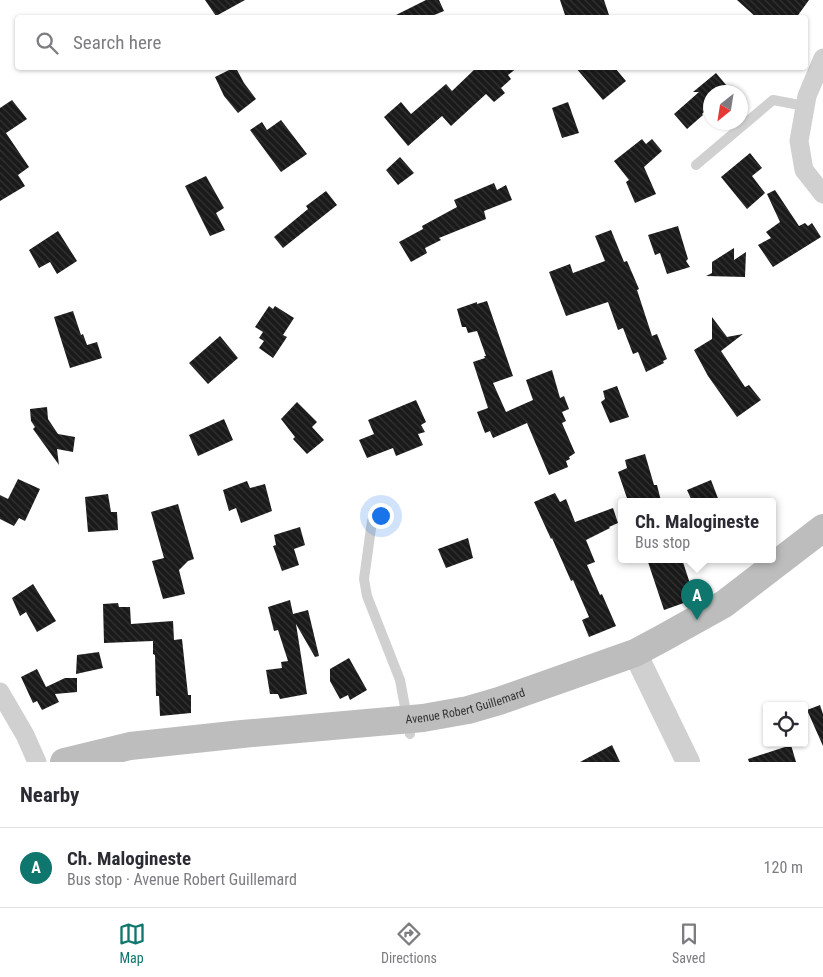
<!DOCTYPE html>
<html lang="en">
<head>
<meta charset="utf-8">
<style>
  body { margin:0; font-family:"Roboto Condensed",sans-serif; background:#f2f2f3; color:#2b2b33 }
  .controls { position:absolute; right:15px; bottom:15px; display:grid; overflow:hidden; border-radius:5px; box-shadow:0 1px 4px #0004 }
  .controls button { width:45px; height:45px; display:grid; place-items:center; padding:0; border:0; border-bottom:1px solid #e1e1e2; background:#fff; color:#2b2b33; font:25px sans-serif }
  .compass { position:absolute; left:703px; top:85px; width:45px; height:45px; border-radius:50%; background:#fff; box-shadow:0 1px 4px #0004; rotate:210deg }
  .you { position:absolute; left:380px; top:515px; width:18px; height:18px; margin:-12px; border:4px solid #fff; border-radius:50%; background:#1a73e8; box-shadow:0 0 0 8px #1a73e833 }
  .badge { display:grid; place-items:center; width:32px; height:32px; border-radius:50%; background:#0f766e; color:#fff; font-size:16px; font-weight:700 }
  .pin { position:absolute; translate:-50% -41px; filter:drop-shadow(0 1px 2px #0008) }
  .pin::after { content:''; position:absolute; top:26px; width:18px; height:15px; background:inherit; clip-path:polygon(0 0,100% 0,50% 100%) }
  .popup { position:absolute; left:618px; top:498px; width:158px; height:65px; box-sizing:border-box; display:grid; place-content:center; border-radius:5px; background:#fff; filter:drop-shadow(0 1px 4px #0005); font-size:16px; white-space:nowrap; color:#7c7c81 }
  .popup b { font-size:19px; color:#2b2b33 }
  .popup::after { content:''; position:absolute; left:50%; top:100%; margin-left:-10px; border:10px solid transparent; border-top-color:#fff }
  .list { margin:0; padding:0; list-style:none }
  h2 { display:flex; justify-content:space-between; align-items:center; height:65px; margin:0; padding:0 20px; font-size:21px }
  h2 small { font-size:16px; font-weight:400; color:#7c7c81 }
  .list li { display:grid; grid-template-columns:32px 1fr auto; gap:15px; align-items:center; box-sizing:border-box; height:80px; padding:0 20px; border-top:1px solid #e1e1e2 }
  .list b { display:block; font-size:19px; white-space:nowrap }
  .list p { margin:0; font-size:16px; white-space:nowrap; color:#7c7c81 }
  .list em { font-size:16px; font-style:normal; color:#7c7c81 }
  .icon { flex:none; width:28px; height:28px; fill:none; stroke:currentColor; stroke-width:2; stroke-linecap:round; stroke-linejoin:round }
  .map { position:relative; flex:none; width:823px; height:762px; overflow:hidden }
  .search { position:absolute; background:#fff; box-shadow:0 1px 4px #0004; left:15px; right:15px; top:15px; height:55px; display:flex; align-items:center; gap:12px; box-sizing:border-box; padding:0 18px; border-radius:5px; color:#7c7c81; font-size:19px }
  .sheet { height:145px; background:#fff }
  nav { display:flex; justify-content:space-around; align-items:center; box-sizing:border-box; height:70px; border-top:1px solid #e1e1e2; background:#fff; font-size:14px; color:#7c7c81 }
  nav a { display:grid; justify-items:center; gap:2px }
  nav .on { color:#0f766e }
  .map>svg:first-child { display:block }
  .building { fill:url(#building-back-hatch) }
  .lines { fill:none; stroke-linecap:round; stroke-linejoin:round }
  .service { stroke:#d0d0d0; stroke-width:10 }
  .minor { stroke:#d0d0d0; stroke-width:19 }
  .tertiary { stroke:#d0d0d0; stroke-width:24 }
  .secondary { stroke:#bdbdbd; stroke-width:28 }
  .labels { text-anchor:middle; stroke-width:5; stroke-linejoin:round; paint-order:stroke }
  .street-label { font-size:12px; fill:#333; stroke:#fff }
</style>
</head>
<body>
<div class="map">
<svg width="823" height="762" viewBox="0 0 823 762">
  <defs>
    <pattern id="building-back-hatch" width="6" height="6" patternUnits="userSpaceOnUse" patternTransform="scale(1.25)"><rect width="6" height="6" fill="#1a1a1a"/><path d="M-1 5l2 2M0 0l6 6M5-1l2 2" fill="none" stroke="#333"/></pattern>
  </defs>
  <rect width="100%" height="100%" fill="#fff"/>
  <path class="building" d="M 205,0 L 245,0 L 216,16 Z
    M 426,0 L 439,0 L 444,11 L 427,18 L 390,18 Z
    M 560,0 L 604,0 L 610,18 L 566,18 Z
    M 737,0 L 809,0 L 796,18 L 757,18 Z
    M 233,68 L 236,68 L 244,83 L 256,99 L 238,113 L 224,96 L 215,77 Z
    M 476,68 L 517,68 L 508,75 L 511,79 L 501,88 L 505,93 L 494,102 L 486,94 L 451,126 L 442,116 L 408,146 L 384,117 L 401,102 L 411,114 L 446,84 L 452,91 Z
    M 576,68 L 615,68 L 626,81 L 603,100 Z
    M 716,73 L 732,92 L 710,92 L 710,106 L 702,114 L 703,115 L 687,129 L 674,114 L 699,92 L 693,92 Z
    M 12,100 L 27,119 L 6,133 L 29,167 L 18,175 L 25,186 L 0,201 L 0,108 Z
    M 568,102 L 579,133 L 562,138 L 552,108 Z
    M 281,120 L 307,154 L 281,172 L 250,130 L 262,122 L 267,130 Z
    M 642,139 L 646,144 L 652,139 L 662,151 L 644,167 L 656,194 L 635,203 L 626,182 L 629,180 L 614,161 Z
    M 750,153 L 762,168 L 752,176 L 765,193 L 747,209 L 721,177 Z
    M 400,157 L 414,173 L 398,185 L 386,170 Z
    M 206,176 L 224,208 L 216,213 L 225,230 L 210,236 L 185,186 Z
    M 494,183 L 497,190 L 506,185 L 512,200 L 484,211 L 486,219 L 439,238 L 441,240 L 425,248 L 427,253 L 411,262 L 399,242 L 423,229 L 422,226 L 457,207 L 454,200 Z
    M 775,190 L 799,226 L 805,223 L 808,226 L 812,223 L 821,237 L 773,267 L 758,245 L 771,238 L 766,232 L 780,222 L 767,194 Z
    M 326,191 L 337,205 L 283,248 L 274,237 L 308,209 L 306,206 Z
    M 678,226 L 688,259 L 686,261 L 690,267 L 667,274 L 660,253 L 655,255 L 648,235 Z
    M 611,230 L 624,262 L 627,261 L 639,289 L 637,290 L 652,336 L 657,334 L 667,359 L 663,361 L 664,363 L 646,372 L 638,352 L 633,354 L 623,328 L 618,330 L 608,302 L 566,316 L 549,272 L 570,264 L 573,273 L 605,261 L 595,236 Z
    M 58,231 L 77,261 L 57,274 L 50,262 L 39,268 L 29,250 Z
    M 734,248 L 734,260 L 746,252 L 745,277 L 706,276 L 712,273 L 712,262 Z
    M 487,301 L 513,376 L 493,383 L 506,412 L 533,400 L 526,380 L 552,370 L 560,398 L 564,396 L 569,409 L 562,412 L 566,421 L 562,423 L 575,453 L 569,457 L 570,459 L 566,461 L 568,467 L 549,475 L 527,423 L 493,438 L 490,431 L 485,433 L 477,412 L 488,408 L 473,362 L 485,358 L 484,356 L 486,356 L 477,331 L 468,333 L 466,327 L 462,327 L 457,309 L 477,302 L 477,304 Z
    M 269,306 L 273,309 L 275,306 L 294,318 L 283,335 L 287,337 L 273,358 L 259,348 L 264,341 L 259,338 L 263,332 L 255,327 Z
    M 73,311 L 81,335 L 83,334 L 87,345 L 97,342 L 102,358 L 70,368 L 54,317 Z
    M 712,317 L 727,337 L 743,334 L 721,351 L 745,387 L 749,385 L 761,400 L 737,417 L 708,376 L 694,350 L 712,339 Z
    M 220,336 L 238,358 L 208,384 L 189,363 Z
    M 617,386 L 629,417 L 610,423 L 601,402 L 605,399 L 603,391 Z
    M 416,400 L 426,422 L 421,425 L 425,432 L 418,434 L 423,445 L 396,456 L 393,448 L 367,458 L 359,440 L 374,434 L 368,420 Z
    M 297,402 L 317,422 L 312,427 L 324,440 L 307,454 L 293,439 L 295,437 L 281,419 Z
    M 47,407 L 48,419 L 58,434 L 75,437 L 73,452 L 57,449 L 59,465 L 33,429 L 35,427 L 31,421 L 30,409 Z
    M 224,419 L 233,440 L 198,456 L 189,435 Z
    M 645,454 L 654,485 L 657,485 L 661,501 L 628,501 L 618,472 L 627,468 L 625,460 Z
    M 18,479 L 40,489 L 25,521 L 19,518 L 14,526 L 0,519 L 0,495 L 8,499 Z
    M 711,480 L 719,501 L 692,501 L 687,490 Z
    M 247,481 L 250,488 L 265,484 L 272,511 L 241,523 L 236,508 L 229,511 L 223,490 Z
    M 555,493 L 560,502 L 566,499 L 575,522 L 613,508 L 618,523 L 609,527 L 610,528 L 586,540 L 595,562 L 587,565 L 600,595 L 602,594 L 616,626 L 589,637 L 582,620 L 589,617 L 573,580 L 571,581 L 552,538 L 551,539 L 534,502 Z
    M 108,494 L 111,512 L 117,512 L 118,530 L 88,532 L 85,497 Z
    M 178,504 L 194,559 L 188,561 L 179,570 L 185,594 L 163,599 L 152,561 L 164,558 L 151,512 Z
    M 300,527 L 305,545 L 294,549 L 299,565 L 282,571 L 273,546 L 276,545 L 274,535 Z
    M 468,538 L 473,558 L 446,568 L 438,549 Z
    M 647,559 L 682,559 L 695,599 L 664,610 Z
    M 33,584 L 56,621 L 37,632 L 26,612 L 20,616 L 12,598 Z
    M 290,600 L 293,614 L 308,610 L 319,656 L 315,657 L 296,624 L 307,694 L 280,699 L 278,694 L 270,694 L 266,670 L 282,668 L 281,662 L 288,661 L 278,630 L 274,631 L 268,607 Z
    M 118,603 L 119,607 L 130,607 L 131,624 L 173,621 L 174,640 L 182,639 L 188,695 L 191,695 L 191,713 L 160,716 L 159,696 L 156,696 L 155,655 L 153,654 L 153,641 L 104,643 L 103,604 Z
    M 99,652 L 103,668 L 76,674 L 77,655 Z
    M 349,658 L 367,690 L 350,700 L 348,695 L 340,699 L 330,681 L 330,669 Z
    M 37,669 L 46,687 L 65,678 L 77,678 L 77,692 L 55,694 L 59,702 L 42,710 L 37,701 L 33,703 L 21,677 Z
    M 820,705 L 823,714 L 823,746 L 807,710 Z
    M 612,745 L 620,762 L 580,762 Z
    M 791,745 L 796,762 L 749,762 L 748,759 Z"/>
  <g class="lines">
    <path class="service" d="M 696,165 L 773,100 L 805,106
      M 372,521 L 364,579 L 367,596 L 400,680 L 410,734"/>
    <path class="minor" d="M 823,58 L 807,96 L 799,141 L 804,170 L 823,194
      M 0,692 L 25,735 L 37,762"/>
    <path class="tertiary" d="M 635,653 L 688,762"/>
    <path class="secondary" id="s1" d="M 64,762 L 130,746 L 242,734 L 423,718 L 468,710 L 499,701 L 635,653 L 663,638 L 724,604 L 823,528"/>
  </g>
  <g class="labels">
    <g class="street-label">
      <text dy="4" stroke="none"><textPath href="#s1" startOffset="406">Avenue Robert Guillemard</textPath></text>
    </g>
  </g>
</svg>
<div class="controls">
<button><svg class="icon" aria-label="locate" viewBox="0 0 24 24"><circle cx="12" cy="12" r="6"/><path d="M12 2v4M12 18v4M2 12h4M18 12h4"/></svg></button>
</div>
<svg class="compass" viewBox="-18 -18 36 36"><path d="M0-13l5 13h-10z" fill="#e53935"/><path d="M0 13l5-13h-10z" fill="#7c7c81"/></svg>
<div class="you"></div>
<div class="pin badge" style="left:697px;top:620px">A</div>
<div class="popup"><b>Ch. Malogineste</b>Bus stop</div>
<div class="search"><svg class="icon" aria-label="search" viewBox="0 0 24 24"><circle cx="10" cy="10" r="6"/><path d="M15 15l6 6"/></svg>Search here</div>
</div>
<section class="sheet">
<h2>Nearby<small></small></h2>
<ul class="list">
<li><span class="badge">A</span><div><b>Ch. Malogineste</b><p>Bus stop · Avenue Robert Guillemard</p></div><em>120 m</em></li>
</ul>
</section>
<nav>
<a class="on"><svg class="icon" aria-label="map" viewBox="0 0 24 24"><path d="M3 6l6-2 6 2 6-2v14l-6 2-6-2-6 2zM9 4v14M15 6v14"/></svg>Map</a>
<a><svg class="icon" aria-label="directions" viewBox="0 0 24 24"><path d="M12 3l9 9-9 9-9-9zM9 14v-3h6M13 9l2 2-2 2"/></svg>Directions</a>
<a><svg class="icon" aria-label="saved" viewBox="0 0 24 24"><path d="M7 4h10v16l-5-4-5 4z"/></svg>Saved</a>
</nav>
</body>
</html>
